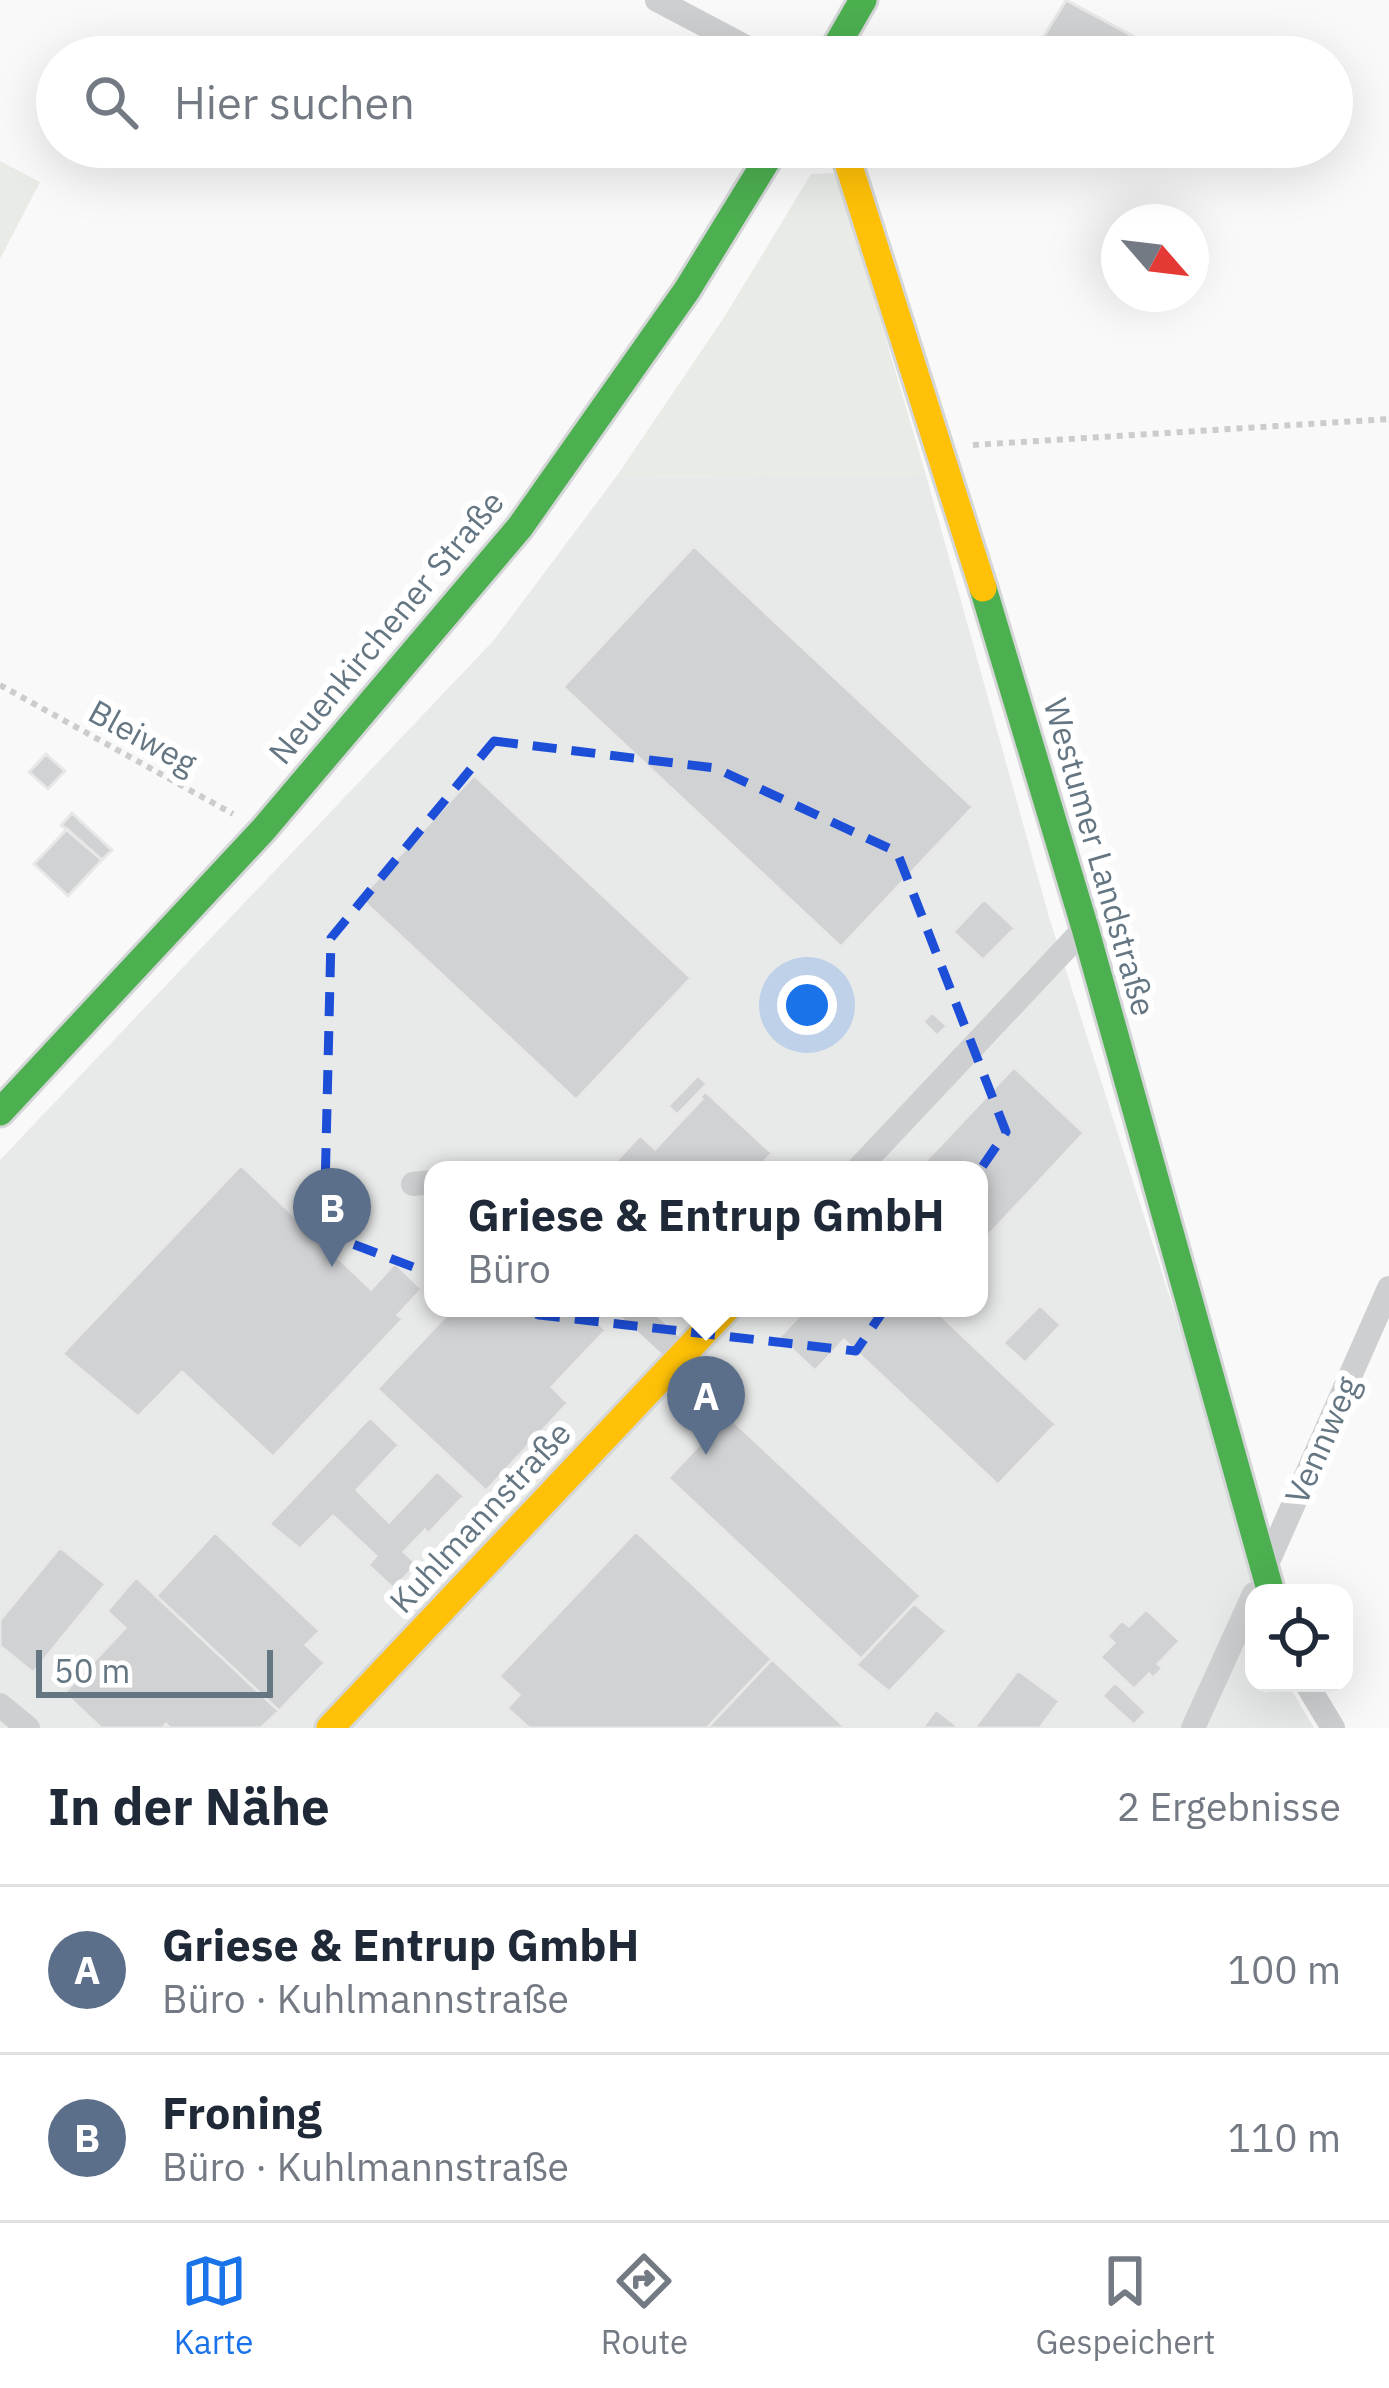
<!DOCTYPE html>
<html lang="de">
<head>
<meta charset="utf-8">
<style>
  body { margin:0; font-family:"IBM Plex Sans",sans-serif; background:#f2f2f3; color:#1f2937 }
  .controls { position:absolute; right:36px; bottom:36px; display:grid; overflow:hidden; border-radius:24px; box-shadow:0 12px 48px #0002 }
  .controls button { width:108px; height:108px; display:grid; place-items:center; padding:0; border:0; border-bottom:3px solid #e0e1e3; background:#fff; color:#1f2937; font:60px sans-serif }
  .compass { position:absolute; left:1101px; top:204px; width:108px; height:108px; border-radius:50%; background:#fff; box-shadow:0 12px 48px #0002; rotate:118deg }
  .scale { position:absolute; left:36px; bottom:30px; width:237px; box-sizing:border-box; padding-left:12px; border:6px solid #657683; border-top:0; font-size:33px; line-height:42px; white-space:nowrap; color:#657683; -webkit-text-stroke:9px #fff; paint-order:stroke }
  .you { position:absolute; left:807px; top:1005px; width:42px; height:42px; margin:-30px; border:9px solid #fff; border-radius:50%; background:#1a73e8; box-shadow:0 0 0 18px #1a73e833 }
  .badge { display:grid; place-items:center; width:78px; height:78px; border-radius:50%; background:#1a73e8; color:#fff; font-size:39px; font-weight:700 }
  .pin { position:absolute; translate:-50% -99px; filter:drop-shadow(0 3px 6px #0008) }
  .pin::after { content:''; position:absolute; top:63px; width:42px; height:36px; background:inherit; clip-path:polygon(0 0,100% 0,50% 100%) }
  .popup { position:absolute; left:424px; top:1161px; width:564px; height:156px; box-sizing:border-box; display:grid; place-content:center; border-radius:24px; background:#fff; filter:drop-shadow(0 3px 9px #0005); font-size:39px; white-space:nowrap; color:#747a83 }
  .popup b { font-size:45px; color:#1f2937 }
  .popup::after { content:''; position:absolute; left:50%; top:100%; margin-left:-24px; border:24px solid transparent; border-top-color:#fff }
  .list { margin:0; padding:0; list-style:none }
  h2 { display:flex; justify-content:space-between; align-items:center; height:156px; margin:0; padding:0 48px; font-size:51px }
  h2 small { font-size:39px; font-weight:400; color:#747a83 }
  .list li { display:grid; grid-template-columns:78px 1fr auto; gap:36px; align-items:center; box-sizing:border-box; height:168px; padding:0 48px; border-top:3px solid #e0e1e3 }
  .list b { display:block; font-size:45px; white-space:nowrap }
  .list p { margin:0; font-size:39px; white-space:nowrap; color:#747a83 }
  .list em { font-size:39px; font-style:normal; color:#747a83 }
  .icon { flex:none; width:66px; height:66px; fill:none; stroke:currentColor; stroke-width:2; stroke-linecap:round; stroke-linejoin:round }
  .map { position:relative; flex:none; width:1389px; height:1728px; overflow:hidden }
  .search { position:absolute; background:#fff; box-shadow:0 12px 48px #0002; left:36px; right:36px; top:36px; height:132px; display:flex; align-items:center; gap:30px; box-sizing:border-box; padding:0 42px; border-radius:66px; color:#747a83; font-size:45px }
  .sheet { height:492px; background:#fff }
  nav { display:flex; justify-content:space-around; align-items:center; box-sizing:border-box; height:168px; border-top:3px solid #e0e1e3; background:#fff; font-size:33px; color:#747a83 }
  nav a { display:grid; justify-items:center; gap:6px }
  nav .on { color:#1a73e8 }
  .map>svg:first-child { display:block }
  .built { fill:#e8e9e9; fill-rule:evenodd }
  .green { fill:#e8ebe6 }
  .building { fill:#d0d2d3; stroke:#e8e8e8; stroke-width:3 }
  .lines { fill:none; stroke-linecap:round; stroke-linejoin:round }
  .fast-casing { stroke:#d5d6d7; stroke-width:33 }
  .slow-casing { stroke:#d5d6d7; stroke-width:33 }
  .path { stroke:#cbcccd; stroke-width:6; stroke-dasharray:6 6; stroke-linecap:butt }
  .street { stroke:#cecfd0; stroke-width:24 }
  .fast { stroke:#4caf50; stroke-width:27 }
  .slow { stroke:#ffc107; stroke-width:27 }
  .marked { fill:none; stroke:#1d4ed8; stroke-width:9; stroke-dasharray:24 15; stroke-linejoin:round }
  .labels { text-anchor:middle; stroke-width:12; stroke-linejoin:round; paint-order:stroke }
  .street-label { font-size:33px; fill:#657683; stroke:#fff }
</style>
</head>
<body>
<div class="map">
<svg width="1389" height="1728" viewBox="0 0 1389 1728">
  <rect width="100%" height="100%" fill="#f9f9f9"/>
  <path class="built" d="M 926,475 L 1049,917 L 1191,1364 L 1254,1593 L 1254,1683 L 1287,1683 L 1314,1728 L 0,1728 L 0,1160 L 494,640 L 616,477 ZM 433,1170 L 979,1170 L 979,1308 L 433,1308 Z"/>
  <path class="green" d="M 0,161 L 40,182 L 0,259 Z
    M 837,173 L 926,475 L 616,477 L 725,316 L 811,174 Z"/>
  <path class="building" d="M 1066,0 L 1151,46 L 1146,57 L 1074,57 L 1041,41 Z
    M 694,546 L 973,807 L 841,947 L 563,687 Z
    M 46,754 L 65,771 L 48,789 L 29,772 Z
    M 474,775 L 691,978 L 576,1100 L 360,898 Z
    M 72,813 L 112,850 L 102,860 L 61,825 Z
    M 67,829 L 102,860 L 68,896 L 34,864 Z
    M 984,899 L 1015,928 L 983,960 L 953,932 Z
    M 932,1012 L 947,1026 L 937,1036 L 923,1022 Z
    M 1014,1067 L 1084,1133 L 986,1238 L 979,1231 L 979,1170 L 917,1170 Z
    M 698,1075 L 707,1084 L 677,1115 L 668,1106 Z
    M 705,1091 L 772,1153 L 757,1170 L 608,1170 L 640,1135 L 655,1149 L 702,1099 L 700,1097 Z
    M 241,1165 L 371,1289 L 395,1263 L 422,1289 L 398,1315 L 403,1319 L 273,1457 L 182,1372 L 138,1417 L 62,1354 Z
    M 1040,1305 L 1061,1325 L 1025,1363 L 1003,1343 Z
    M 453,1308 L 582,1308 L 606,1330 L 552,1387 L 568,1403 L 486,1491 L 377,1389 Z
    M 807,1308 L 816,1313 L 821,1308 L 933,1308 L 1056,1424 L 998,1485 L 844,1340 L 815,1371 L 779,1337 Z
    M 727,1415 L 921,1596 L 861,1659 L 668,1478 Z
    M 370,1417 L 399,1445 L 357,1490 L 389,1522 L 437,1471 L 464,1496 L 428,1534 L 425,1530 L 404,1552 L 417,1564 L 394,1589 L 368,1565 L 376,1556 L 333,1516 L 300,1549 L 269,1524 Z
    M 636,1531 L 772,1659 L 707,1728 L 529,1728 L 507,1708 L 519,1695 L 499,1676 Z
    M 215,1532 L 320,1631 L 306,1645 L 325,1663 L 279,1711 L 156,1596 Z
    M 60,1547 L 106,1584 L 33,1673 L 0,1646 L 0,1620 Z
    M 136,1577 L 279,1711 L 261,1728 L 170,1728 L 166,1724 L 163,1728 L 101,1728 L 64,1693 L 125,1628 L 107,1611 Z
    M 914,1603 L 947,1631 L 889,1692 L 856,1665 Z
    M 1146,1609 L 1180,1641 L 1158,1664 L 1163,1668 L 1153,1678 L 1149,1674 L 1134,1689 L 1100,1657 L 1114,1643 L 1107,1636 L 1122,1620 L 1129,1626 Z
    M 772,1659 L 846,1728 L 707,1728 Z
    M 1018,1670 L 1060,1701 L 1040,1728 L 974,1728 Z
    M 1115,1682 L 1146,1712 L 1134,1725 L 1102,1696 Z
    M 936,1709 L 960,1728 L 922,1728 Z"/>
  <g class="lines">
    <defs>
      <path id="fast" d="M 830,57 L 863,0
        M 983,588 L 1085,928 L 1271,1593
        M 0,1112 L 263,830 L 520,527 L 687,290 L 775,147"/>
      <path id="slow" d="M 843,147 L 983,588
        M 330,1728 L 727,1308"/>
    </defs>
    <use href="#fast" class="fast-casing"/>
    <use href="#slow" class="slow-casing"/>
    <path class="path" d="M 973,445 L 1389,419
      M 0,685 L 233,814"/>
    <path class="street" d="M 657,0 L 765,57
      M 857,1170 L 1085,928
      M 413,1184 L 433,1182
      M 630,1308 L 682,1356
      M 1264,1571 L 1389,1288
      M 1306,1683 L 1333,1728
      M 0,1705 L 28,1728
      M 1193,1728 L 1254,1594"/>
    <use href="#fast" class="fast"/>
    <use href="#slow" class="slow"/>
  </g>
  <path class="marked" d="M 494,741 L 715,768 L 897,852 L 1006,1132 L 856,1351 L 539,1315 L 324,1233 L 331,938 Z"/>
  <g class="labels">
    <g class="street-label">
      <text transform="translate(386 627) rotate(-50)" y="12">Neuenkirchener Straße</text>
      <text transform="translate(143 737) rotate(29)" y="12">Bleiweg</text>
      <text transform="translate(1100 857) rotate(74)" y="12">Westumer Landstraße</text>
      <text transform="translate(1322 1440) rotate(-66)" y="12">Vennweg</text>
      <text transform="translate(480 1517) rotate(-47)" y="12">Kuhlmannstraße</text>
    </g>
  </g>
</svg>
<div class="controls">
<button><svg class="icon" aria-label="locate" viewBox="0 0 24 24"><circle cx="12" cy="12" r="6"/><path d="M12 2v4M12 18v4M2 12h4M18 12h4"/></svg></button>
</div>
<svg class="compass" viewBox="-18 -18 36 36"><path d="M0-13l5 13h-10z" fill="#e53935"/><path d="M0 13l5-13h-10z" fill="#747a83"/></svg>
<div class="scale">50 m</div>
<div class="you"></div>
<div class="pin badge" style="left:706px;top:1455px;background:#5c6f8a">A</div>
<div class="popup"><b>Griese &amp; Entrup GmbH</b>Büro</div>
<div class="pin badge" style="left:332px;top:1267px;background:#5c6f8a">B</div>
<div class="search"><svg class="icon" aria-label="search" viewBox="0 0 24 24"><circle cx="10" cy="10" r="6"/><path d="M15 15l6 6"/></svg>Hier suchen</div>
</div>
<section class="sheet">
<h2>In der Nähe<small>2 Ergebnisse</small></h2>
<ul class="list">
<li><span class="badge" style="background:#5c6f8a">A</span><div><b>Griese &amp; Entrup GmbH</b><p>Büro · Kuhlmannstraße</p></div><em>100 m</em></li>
<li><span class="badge" style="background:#5c6f8a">B</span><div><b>Froning</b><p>Büro · Kuhlmannstraße</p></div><em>110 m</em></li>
</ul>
</section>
<nav>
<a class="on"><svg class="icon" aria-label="map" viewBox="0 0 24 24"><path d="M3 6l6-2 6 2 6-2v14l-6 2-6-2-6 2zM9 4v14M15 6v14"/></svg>Karte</a>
<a><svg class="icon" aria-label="directions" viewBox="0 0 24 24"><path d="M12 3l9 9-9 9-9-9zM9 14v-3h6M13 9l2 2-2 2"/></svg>Route</a>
<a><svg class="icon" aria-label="saved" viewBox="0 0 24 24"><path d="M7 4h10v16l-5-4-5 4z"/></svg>Gespeichert</a>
</nav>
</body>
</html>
